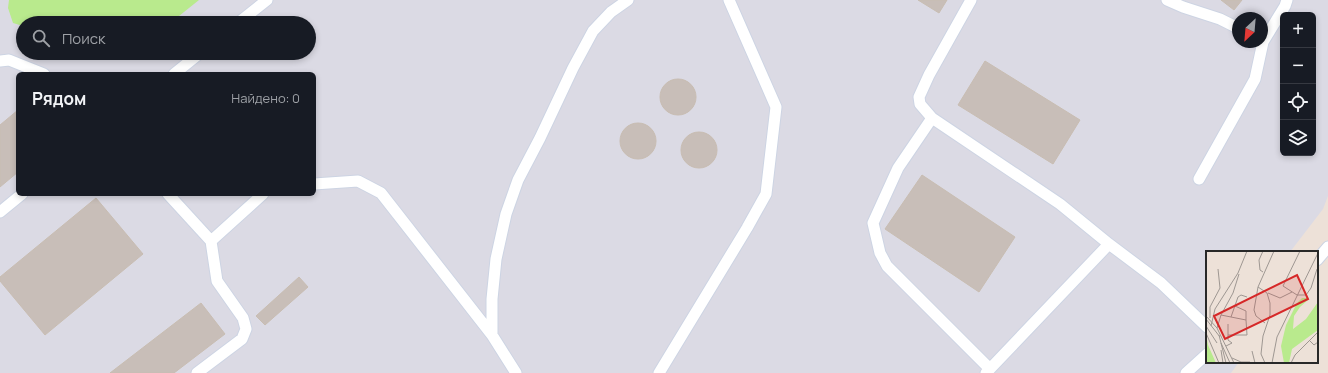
<!DOCTYPE html>
<html lang="ru">
<head>
<meta charset="utf-8">
<style>
  body { margin:0; font-family:Manrope,sans-serif; background:#20242c; color:#f1f3f6 }
  .controls { position:absolute; right:12px; top:12px; display:grid; overflow:hidden; border-radius:6px; box-shadow:0 2px 6px #0003 }
  .controls button { width:36px; height:36px; display:grid; place-items:center; padding:0; border:0; border-bottom:1px solid #363941; background:#171b24; color:#f1f3f6; font:20px sans-serif }
  .compass { position:absolute; left:1232px; top:12px; width:36px; height:36px; border-radius:50%; background:#171b24; box-shadow:0 2px 6px #0003; rotate:206deg }
  .list { margin:0; padding:0; list-style:none }
  h2 { display:flex; justify-content:space-between; align-items:center; height:52px; margin:0; padding:0 16px; font-size:17px }
  h2 small { font-size:13px; font-weight:400; color:#9ea1a6 }
  .icon { flex:none; width:22px; height:22px; fill:none; stroke:currentColor; stroke-width:2; stroke-linecap:round; stroke-linejoin:round }
  .map { position:relative; flex:none; width:1328px; height:373px; overflow:hidden }
  .search { position:absolute; background:#171b24; box-shadow:0 2px 6px #0003; left:16px; top:16px; width:300px; height:44px; display:flex; align-items:center; gap:10px; box-sizing:border-box; padding:0 14px; border-radius:22px; color:#9ea1a6; font-size:15px }
  .panel { position:absolute; background:#171b24; box-shadow:0 2px 6px #0003; left:16px; top:72px; width:300px; height:124px; border-radius:6px }
  .map>svg:first-child { display:block }
  .industrial { fill:#dbdae4; fill-rule:evenodd }
  .green { fill:#b9ea8d }
  .building { fill:#c8beb8; stroke:#c8bdb2 }
  .lines { fill:none; stroke-linecap:round; stroke-linejoin:round }
  .service-casing { stroke:#cdd4e3; stroke-width:13 }
  .service { stroke:#fff; stroke-width:11 }
  .inset-road { fill:none; stroke:#9e9792; stroke-width:1 }
  .view { fill:#d62828; fill-opacity:0.15; stroke:#d62828; stroke-width:2 }
  .inset-edge { fill:none; stroke:#282828; stroke-width:2 }
</style>
</head>
<body>
<div class="map">
<svg width="1328" height="373" viewBox="0 0 1328 373">
  <rect width="100%" height="100%" fill="#ede1d8"/>
  <path class="industrial" d="M 0,0 L 1328,0 L 1328,196 L 1323,209 L 1290,252 L 1207,252 L 1207,362 L 1239,362 L 1231,373 L 0,373 ZM 1283,15 L 1313,15 L 1313,153 L 1283,153 ZM 1238,18 L 1262,18 L 1262,42 L 1238,42 ZM 23,23 L 309,23 L 309,53 L 23,53 ZM 18,74 L 314,74 L 314,194 L 18,194 Z"/>
  <path class="green" d="M 9,0 L 199,0 L 179,16 L 161,23 L 23,23 L 23,26 L 13,23 L 8,8 Z"/>
  <path class="building" d="M 918,0 L 947,0 L 939,13 Z
    M 1221,0 L 1242,0 L 1234,10 Z
    M 985,61 L 1080,120 L 1053,164 L 958,105 Z
    M660 97a18 18 0 1 1 36 0a18 18 0 1 1-36 0Z
    M 18,110 L 18,172 L 0,187 L 0,125 Z
    M620 141a18 18 0 1 1 36 0a18 18 0 1 1-36 0Z
    M681 150a18 18 0 1 1 36 0a18 18 0 1 1-36 0Z
    M 922,175 L 1015,237 L 979,292 L 885,229 Z
    M 96,198 L 143,254 L 45,335 L 0,281 L 0,277 Z
    M 299,277 L 308,287 L 265,325 L 256,316 Z
    M 201,303 L 225,334 L 174,373 L 110,373 Z"/>
  <g class="lines">
    <defs>
      <path id="service" d="M 971,0 L 929,75 L 919,97 L 920,104 L 932,118 L 1060,204 L 1109,244 L 1161,283 L 1207,327
        M 1167,0 L 1183,7 L 1220,19 L 1238,28
        M 238,23 L 267,0
        M 1263,42 L 1285,6 L 1287,0
        M 0,61 L 9,60 L 44,74
        M 174,74 L 200,53
        M 932,118 L 898,168 L 873,223 L 880,253 L 887,266 L 990,369
        M 1199,179 L 1255,79 L 1263,42 L 1262,42
        M 314,184 L 358,181 L 381,193 L 492,335
        M 168,194 L 211,241 L 217,281 L 243,318 L 246,329 L 242,339 L 197,373
        M 0,212 L 22,194
        M 211,241 L 263,194
        M 1317,260 L 1328,247
        M 516,373 L 492,335 L 492,299 L 496,259 L 506,214 L 518,180 L 540,138 L 573,68 L 593,31 L 611,12 L 628,0
        M 659,373 L 747,228 L 766,194 L 776,107 L 729,0
        M 986,373 L 1109,244
        M 1186,373 L 1207,354"/>
    </defs>
    <use href="#service" class="service-casing"/>
    <use href="#service" class="service"/>
  </g>
  <g transform="translate(1206 251)">
    <rect width="112" height="112" fill="#ede1d8"/>
    <path d="M 96,47 L 101,47 L 102,49 L 94,56 L 88,65 L 87,78 L 100,68 L 112,51 L 112,79 L 86,98 L 83,112 L 78,112 L 75,95 L 80,74 L 91,52 ZM 0,83 L 2,94 L 10,112 L 0,112 Z" fill="#b9ea8d"/>
    <path class="inset-road" d="M 57,0 L 53,9 L 54,19 L 57,21M 94,0 L 77,35 L 91,44 L 100,44 L 105,37 L 111,18M 52,36 L 48,59 L 50,65 L 59,72M 62,42 L 74,47 L 86,41M 29,55 L 40,60 L 40,69M 15,64 L 27,42 L 33,23M 0,65 L 11,77 L 28,112M 25,66 L 32,46 L 35,44 L 41,46M 4,67 L 4,56 L 14,37 L 12,18M 0,68 L 14,86M 0,75 L 11,92M 5,75 L 9,58 L 32,22 L 41,0M 11,77 L 15,64 L 40,69 L 41,84 L 22,84 L 22,73M 0,82 L 13,112M 13,84 L 20,112M 103,89 L 108,94 L 112,91M 15,92 L 24,112M 20,95 L 26,92 L 22,89 L 22,84M 15,99 L 17,112M 46,100 L 49,112M 26,107 L 35,111 L 44,111M 59,112 L 55,103 L 57,85 L 64,64 L 64,52 L 61,42 L 52,36 L 68,0M 66,112 L 71,86 L 112,2M 85,112 L 89,104 L 112,81"/>
    <path class="view" d="M 91,24 L 102,48 L 19,88 L 8,65 Z"/>
    <rect width="112" height="112" class="inset-edge"/>
  </g>
</svg>
<div class="controls">
<button>+</button>
<button>−</button>
<button><svg class="icon" aria-label="locate" viewBox="0 0 24 24"><circle cx="12" cy="12" r="6"/><path d="M12 2v4M12 18v4M2 12h4M18 12h4"/></svg></button>
<button><svg class="icon" aria-label="layers" viewBox="0 0 24 24"><path d="M12 4l9 5-9 5-9-5zM3 14l9 5 9-5"/></svg></button>
</div>
<svg class="compass" viewBox="-18 -18 36 36"><path d="M0-13l5 13h-10z" fill="#e53935"/><path d="M0 13l5-13h-10z" fill="#9ea1a6"/></svg>
<div class="search"><svg class="icon" aria-label="search" viewBox="0 0 24 24"><circle cx="10" cy="10" r="6"/><path d="M15 15l6 6"/></svg>Поиск</div>
<section class="panel">
<h2>Рядом<small>Найдено: 0</small></h2>
<ul class="list">
</ul>
</section>
</div>
</body>
</html>
